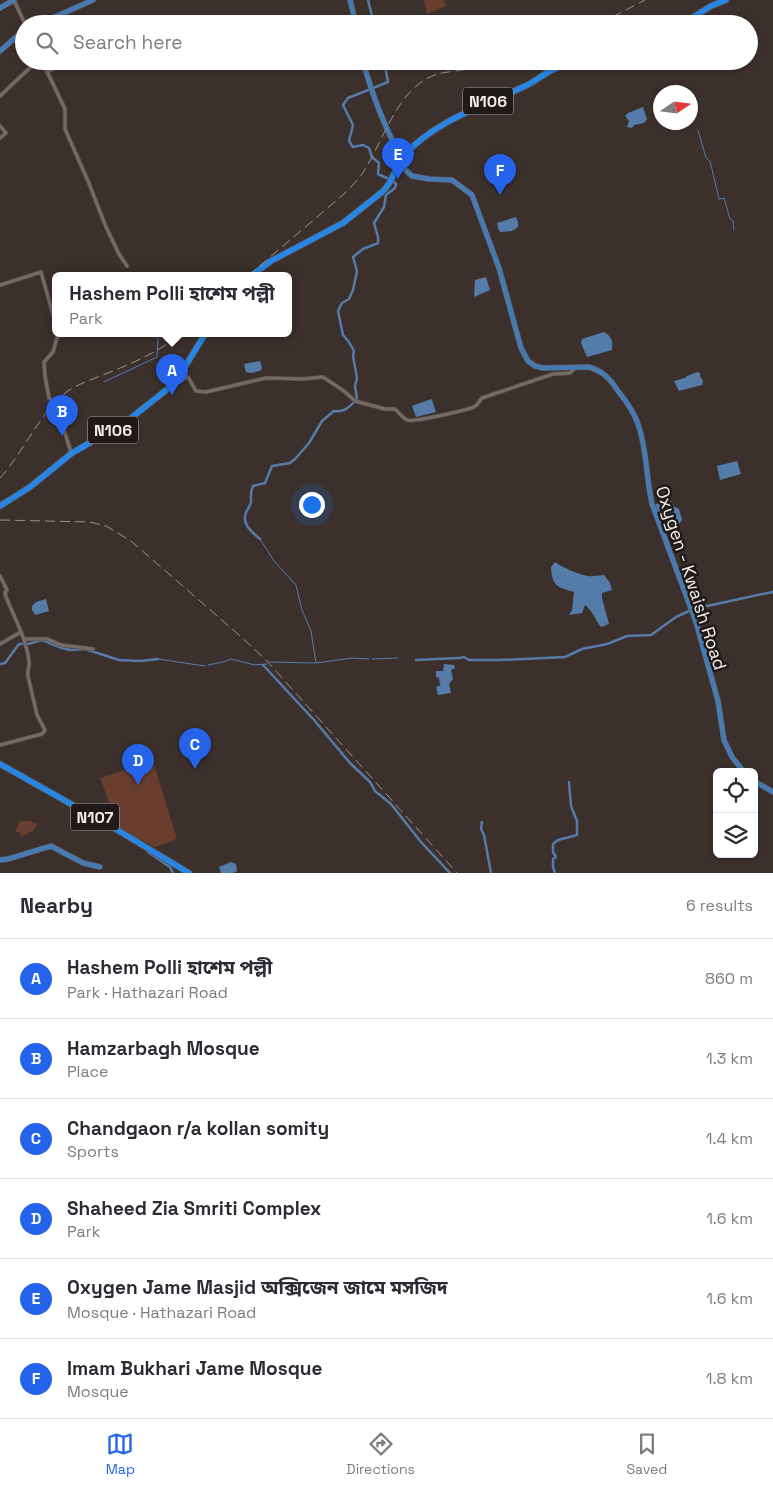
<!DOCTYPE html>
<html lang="en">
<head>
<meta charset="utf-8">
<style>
  body { margin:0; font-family:"Space Grotesk","Noto Sans Bengali",sans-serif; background:#f7f7f7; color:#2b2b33 }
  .controls { position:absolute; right:15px; bottom:15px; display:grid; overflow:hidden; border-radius:8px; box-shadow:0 1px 4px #0004 }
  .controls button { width:45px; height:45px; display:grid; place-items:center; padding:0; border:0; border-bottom:1px solid #e1e1e2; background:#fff; color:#2b2b33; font:25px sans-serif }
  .compass { position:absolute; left:653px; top:85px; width:45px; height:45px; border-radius:50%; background:#fff; box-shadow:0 1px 4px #0004; rotate:77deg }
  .you { position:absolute; left:311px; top:504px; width:18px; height:18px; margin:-12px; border:4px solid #fff; border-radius:50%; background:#1a73e8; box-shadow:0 0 0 8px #1a73e833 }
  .badge { display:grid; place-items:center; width:32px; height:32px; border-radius:50%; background:#2563eb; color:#fff; font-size:16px; font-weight:700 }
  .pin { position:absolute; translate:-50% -41px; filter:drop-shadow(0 1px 2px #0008) }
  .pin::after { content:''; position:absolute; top:26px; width:18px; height:15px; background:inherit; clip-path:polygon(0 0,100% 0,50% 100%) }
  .popup { position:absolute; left:52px; top:272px; width:240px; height:65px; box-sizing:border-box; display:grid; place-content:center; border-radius:8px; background:#fff; filter:drop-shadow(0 1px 4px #0005); font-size:16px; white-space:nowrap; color:#7c7c81 }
  .popup b { font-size:19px; color:#2b2b33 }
  .popup::after { content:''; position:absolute; left:50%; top:100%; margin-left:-10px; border:10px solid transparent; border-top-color:#fff }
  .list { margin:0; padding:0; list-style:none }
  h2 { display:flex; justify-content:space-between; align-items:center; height:65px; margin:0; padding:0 20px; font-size:21px }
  h2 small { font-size:16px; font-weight:400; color:#7c7c81 }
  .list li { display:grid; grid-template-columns:32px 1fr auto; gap:15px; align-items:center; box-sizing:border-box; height:80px; padding:0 20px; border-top:1px solid #e1e1e2 }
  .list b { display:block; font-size:19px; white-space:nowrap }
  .list p { margin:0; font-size:16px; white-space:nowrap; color:#7c7c81 }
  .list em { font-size:16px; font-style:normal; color:#7c7c81 }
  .icon { flex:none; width:28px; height:28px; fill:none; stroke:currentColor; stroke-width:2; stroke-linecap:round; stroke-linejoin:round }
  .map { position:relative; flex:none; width:773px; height:873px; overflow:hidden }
  .search { position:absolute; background:#fff; box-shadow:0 1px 4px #0004; left:15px; right:15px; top:15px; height:55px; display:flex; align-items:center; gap:12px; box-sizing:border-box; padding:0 18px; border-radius:28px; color:#7c7c81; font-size:19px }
  .sheet { height:545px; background:#fff }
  nav { display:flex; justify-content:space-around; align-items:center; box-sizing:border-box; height:70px; border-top:1px solid #e1e1e2; background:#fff; font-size:14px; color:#7c7c81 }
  nav a { display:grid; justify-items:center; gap:2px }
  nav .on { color:#2563eb }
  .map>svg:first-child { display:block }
  .green { fill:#693e2e }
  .water { fill:#557ca9 }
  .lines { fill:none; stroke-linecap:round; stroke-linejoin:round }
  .stream { stroke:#557ca9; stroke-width:1 }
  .canal { stroke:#557ca9; stroke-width:2.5 }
  .minor-casing { stroke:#5a4f4c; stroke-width:4.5 }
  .major-casing { stroke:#5a4f4c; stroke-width:6 }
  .highway-casing { stroke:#5a4f4c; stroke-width:7 }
  .minor { stroke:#776964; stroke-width:3 }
  .major { stroke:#477ab1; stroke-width:5 }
  .highway { stroke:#2786e4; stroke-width:5.5 }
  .rail { stroke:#9b928e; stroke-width:1; stroke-dasharray:10 5; stroke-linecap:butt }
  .labels { text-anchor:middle; stroke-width:5; stroke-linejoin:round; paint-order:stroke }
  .shield { fill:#1f1a17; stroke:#b5aeab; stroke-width:1 }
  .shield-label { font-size:16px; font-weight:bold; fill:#f5edea }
  .street-label { font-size:18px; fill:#f5edea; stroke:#1f1a17 }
</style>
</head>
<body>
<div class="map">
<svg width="773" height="873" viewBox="0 0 773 873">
  <rect width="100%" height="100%" fill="#3c302c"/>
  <path class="green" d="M 424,0 L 444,0 L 446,6 L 427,14 Z
    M 153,761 L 177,839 L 155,847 L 98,817 L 109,802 L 100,778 Z
    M 20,821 L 29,821 L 37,824 L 34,830 L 21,837 L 20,832 L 15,832 Z"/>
  <path class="water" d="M 643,107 L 647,119 L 644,123 L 634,125 L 632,128 L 627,127 L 629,121 L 625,116 L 628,113 Z
    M 516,217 L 518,222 L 518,227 L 512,231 L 500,232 L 498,228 L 497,223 Z
    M 486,277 L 490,290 L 474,297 L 475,280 Z
    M 604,332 C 612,336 613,342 612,350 L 587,357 L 581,343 L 582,339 Z
    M 260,361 L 262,368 L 260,371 L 251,373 L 246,372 L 244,364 Z
    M 697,372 L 700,373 L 700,376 L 703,381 L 702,385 L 679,391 L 674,381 L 685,378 L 687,376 Z
    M 431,399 L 432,400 L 436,412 L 416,417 L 412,406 Z
    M 737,461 L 741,474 L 720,480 L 717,466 Z
    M 669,496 L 673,506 L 679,509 L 682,520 L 678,525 L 662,530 L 659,523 L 662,521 L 655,505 Z
    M 555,562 C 561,567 580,575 588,576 C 593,577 599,575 604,575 L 610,583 L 612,590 L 602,593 L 602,598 L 609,624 L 601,627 C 595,620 593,611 585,605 L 582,613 L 569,615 L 572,610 L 574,592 C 557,587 552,586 551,567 Z
    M 46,599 L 49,611 L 35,615 L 32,610 L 32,606 L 36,602 Z
    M 444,664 L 454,665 L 455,668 L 451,670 L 453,679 L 449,684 L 451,693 L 438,695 L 436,687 L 442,685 L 440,685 L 439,678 L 436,677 L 436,671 L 443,671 Z
    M 231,862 L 236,864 L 237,871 L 233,873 L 221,873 L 219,867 Z"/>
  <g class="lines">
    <path class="stream" d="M 698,130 L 706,158 L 710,161 L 719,199 L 724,198 L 730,219 L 733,221 L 734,230
      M 104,382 L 157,357 L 158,339 L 155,334
      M 260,539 L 274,561 L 296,585 L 302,610 L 311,631 L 316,663 L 352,658 L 369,659
      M 158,659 L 205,666
      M 372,659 L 398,658
      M 269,662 L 315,663
      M 208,665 L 223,662 L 231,659 L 255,665 L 267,664"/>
    <path class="canal" d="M 368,0 L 374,24
      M 384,61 L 388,82 L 348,98 L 343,105 L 353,125 L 349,141 L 353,147 L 363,145 L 369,148 L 372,157 L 379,163 L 378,174 L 389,179
      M 260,539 C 253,533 241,524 246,513 C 247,509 250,507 251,502 C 251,496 250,492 253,486 L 265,483 L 272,466 L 290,463 L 295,459 L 309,443 L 322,421 L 334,411 C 345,413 350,406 357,399 L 355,386 L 357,378 L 353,356 L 354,351 L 349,342 L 343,335 L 338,311 L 342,303 L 349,299 L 353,290 L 357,271 L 353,257 L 363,249 L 378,243 L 378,237 L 374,223 L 384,207 L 386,195 L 395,188 L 396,184 L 394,182
      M 692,609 C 719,604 746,597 773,592
      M 460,658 L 464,657 L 469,660 L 500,660 L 565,657 L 582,649 L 607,644 L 627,636 L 651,635 L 676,617 L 689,611
      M 416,660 L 458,658
      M 0,664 L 5,663 L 19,644 L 28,644 L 42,640 L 62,648 L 71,650 L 85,649 L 119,660 L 140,661 L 158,659
      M 263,665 L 314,720 L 350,763 L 370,782 L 375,791 L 391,804 L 421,842 L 450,873
      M 482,822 L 481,829 L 484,835 L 491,873
      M 148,852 L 170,867 L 173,873
      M 555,873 L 553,867 L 553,859 L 556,857 L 553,852 L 553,844 L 558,840 L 577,835 L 577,821 L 571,806 L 569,782"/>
    <defs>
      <path id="minor" d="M 14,0 L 25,24
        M 42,61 L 65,109 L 65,129 L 88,181 L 106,227 L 119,254 L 127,266
        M 47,72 L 65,63
        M 0,96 L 37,61
        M 0,126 L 6,133 L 0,138
        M 0,285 L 41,272 L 56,325
        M 58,334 L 53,352 L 44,362 L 45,376 L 49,398 L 56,405 L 71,452
        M 179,381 L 188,377 L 196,391 L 206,392 L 266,378 L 303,379 L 323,377 L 344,391 L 354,400
        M 355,401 L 385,409 L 395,409 C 398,412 403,418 407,420 C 412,423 466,410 474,407 C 478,405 479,401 482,398 L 553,374 L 570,373 L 575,368
        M 0,576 L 7,590 L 5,593 L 6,597 C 15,619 26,638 29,661 C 30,666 27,670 28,676 L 37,715 L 45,730 L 42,734 L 0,745
        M 25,639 L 47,639 L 61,645 L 93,649
        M 0,644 L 21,632"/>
      <path id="major" d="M 350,0 L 356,24
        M 0,8 L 14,0
        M 39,24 L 93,0
        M 0,51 L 24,30
        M 363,61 C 372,94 384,126 400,155
        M 399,164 L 412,176 L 429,179 L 452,180 L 472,195 L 499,268 L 521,348 L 528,361 L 535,366 L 543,368 L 589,367 C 603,371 610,379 618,391 C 626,401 634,412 638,424 C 647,449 646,478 652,504 L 696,622 L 718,701 L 724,740 L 732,757 L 744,772
        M 754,781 L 773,792
        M 0,860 L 8,859 L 51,846 L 83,863 L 100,867"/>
      <path id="highway" d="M 682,24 L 711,6 L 726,0
        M 404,155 C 437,120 481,107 523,87 C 533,83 541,76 550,71 C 559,66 569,64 579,61
        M 251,276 L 271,261 L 343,223 L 382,192 C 392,183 396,169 400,156
        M 0,506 L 30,487 L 72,453 L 126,422 L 175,383 L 205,334
        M 0,764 L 119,831 L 189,873"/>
    </defs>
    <use href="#minor" class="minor-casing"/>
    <use href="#major" class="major-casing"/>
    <use href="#highway" class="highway-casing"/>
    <use href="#minor" class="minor"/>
    <use href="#major" class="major"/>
    <use href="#highway" class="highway"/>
    <path class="rail" d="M 599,24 L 645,0
      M 248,276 L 344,194 C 350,188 357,181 362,174 C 385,140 397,84 441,73 L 526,61
      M 0,478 C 23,453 42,409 68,391 C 78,384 89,381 100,376 C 128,365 157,354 180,334
      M 0,520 L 90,522 L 106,526 L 131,541 L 239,635 L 266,660 L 457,873"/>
  </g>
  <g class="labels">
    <g class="shield">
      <rect x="463" y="87.5" width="50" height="27" rx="4"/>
      <rect x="88" y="416.5" width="50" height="27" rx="4"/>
      <rect x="71" y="803.5" width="48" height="27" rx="4"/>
    </g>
    <g class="shield-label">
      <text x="488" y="107">N106</text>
      <text x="113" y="436">N106</text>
      <text x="95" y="823">N107</text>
    </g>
    <g class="street-label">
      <text transform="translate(691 578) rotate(72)" y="6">Oxygen - Kwaish Road</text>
    </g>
  </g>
</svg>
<div class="controls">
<button><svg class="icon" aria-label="locate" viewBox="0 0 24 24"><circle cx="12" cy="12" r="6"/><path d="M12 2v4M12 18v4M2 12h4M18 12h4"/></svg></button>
<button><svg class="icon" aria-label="layers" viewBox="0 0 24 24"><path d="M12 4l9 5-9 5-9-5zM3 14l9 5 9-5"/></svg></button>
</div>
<svg class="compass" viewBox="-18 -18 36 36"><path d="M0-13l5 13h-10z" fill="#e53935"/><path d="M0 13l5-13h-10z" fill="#7c7c81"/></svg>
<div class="you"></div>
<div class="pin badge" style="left:172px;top:395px">A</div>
<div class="popup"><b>Hashem Polli হাশেম পল্লী</b>Park</div>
<div class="pin badge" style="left:62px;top:436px">B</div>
<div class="pin badge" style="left:195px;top:769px">C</div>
<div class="pin badge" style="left:138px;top:785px">D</div>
<div class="pin badge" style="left:398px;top:179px">E</div>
<div class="pin badge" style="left:500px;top:195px">F</div>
<div class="search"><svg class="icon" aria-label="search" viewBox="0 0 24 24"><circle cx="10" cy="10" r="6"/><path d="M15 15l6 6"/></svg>Search here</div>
</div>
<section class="sheet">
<h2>Nearby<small>6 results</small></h2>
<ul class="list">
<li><span class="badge">A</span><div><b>Hashem Polli হাশেম পল্লী</b><p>Park · Hathazari Road</p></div><em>860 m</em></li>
<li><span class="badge">B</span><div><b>Hamzarbagh Mosque</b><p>Place</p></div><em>1.3 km</em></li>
<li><span class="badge">C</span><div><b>Chandgaon r/a kollan somity</b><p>Sports</p></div><em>1.4 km</em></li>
<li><span class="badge">D</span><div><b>Shaheed Zia Smriti Complex</b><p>Park</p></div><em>1.6 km</em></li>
<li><span class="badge">E</span><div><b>Oxygen Jame Masjid অক্সিজেন জামে মসজিদ</b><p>Mosque · Hathazari Road</p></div><em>1.6 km</em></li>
<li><span class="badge">F</span><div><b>Imam Bukhari Jame Mosque</b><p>Mosque</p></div><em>1.8 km</em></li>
</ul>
</section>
<nav>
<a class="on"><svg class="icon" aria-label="map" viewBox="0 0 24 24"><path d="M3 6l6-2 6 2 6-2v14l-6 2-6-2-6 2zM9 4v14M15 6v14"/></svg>Map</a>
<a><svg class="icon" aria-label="directions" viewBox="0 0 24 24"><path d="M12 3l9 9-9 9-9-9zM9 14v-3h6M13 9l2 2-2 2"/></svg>Directions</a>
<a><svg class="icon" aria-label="saved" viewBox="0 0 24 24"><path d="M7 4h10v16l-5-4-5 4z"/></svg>Saved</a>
</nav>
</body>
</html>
